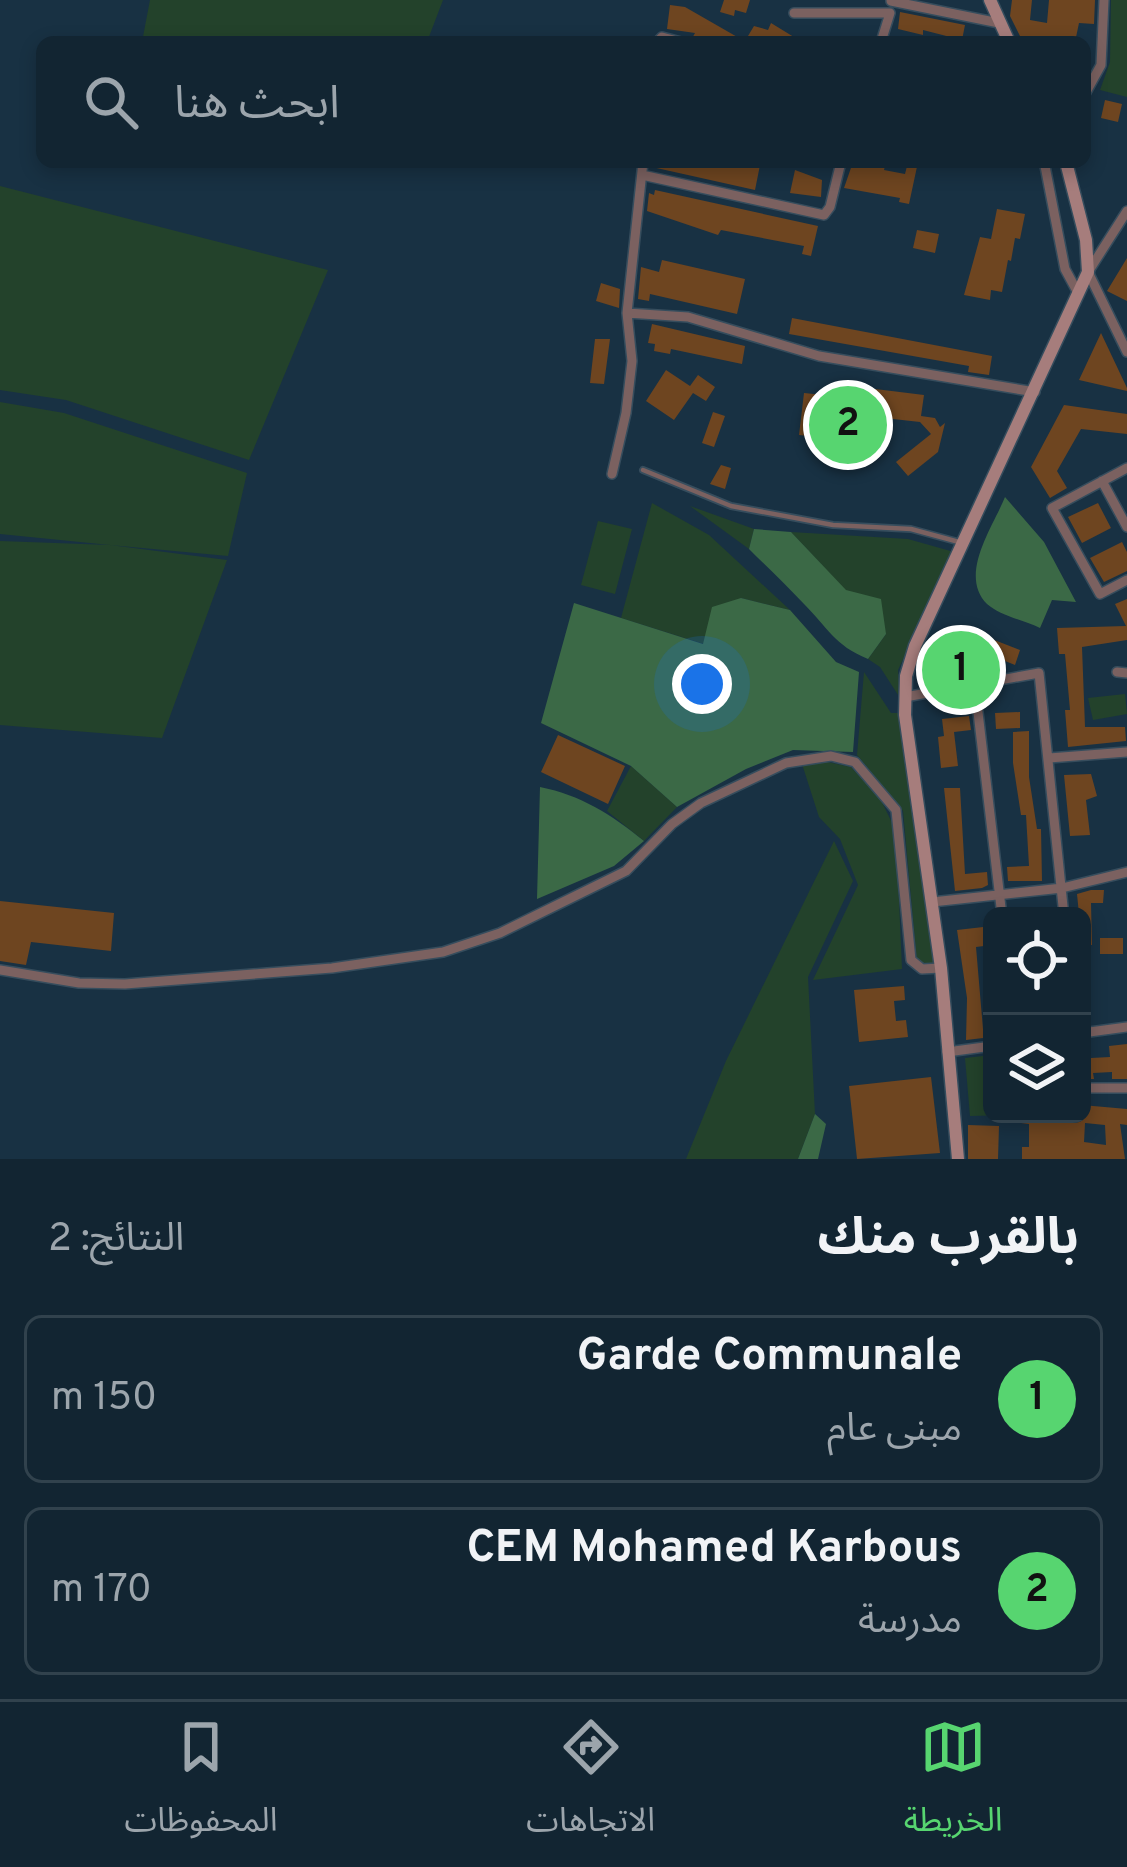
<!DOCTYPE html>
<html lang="ar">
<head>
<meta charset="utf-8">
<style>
  body { margin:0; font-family:Overpass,"Noto Sans Arabic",sans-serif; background:#1f313e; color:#f1f3f6; direction:rtl }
  .controls { position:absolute; right:36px; bottom:36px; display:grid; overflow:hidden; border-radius:18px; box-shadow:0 6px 18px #0003 }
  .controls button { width:108px; height:108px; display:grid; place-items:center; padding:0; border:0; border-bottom:3px solid #31424d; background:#122532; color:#f1f3f6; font:60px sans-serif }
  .you { position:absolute; left:702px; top:684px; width:42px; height:42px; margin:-30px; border:9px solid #fff; border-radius:50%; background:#1a73e8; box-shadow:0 0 0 18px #1a73e833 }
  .badge { display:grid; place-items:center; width:78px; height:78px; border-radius:50%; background:#57d570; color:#111; font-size:39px; font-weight:700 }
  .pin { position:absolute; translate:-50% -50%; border:6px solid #fff; box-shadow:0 3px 12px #0006 }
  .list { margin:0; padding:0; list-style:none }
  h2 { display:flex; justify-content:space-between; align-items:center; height:156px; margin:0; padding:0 48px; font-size:51px }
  h2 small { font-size:39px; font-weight:400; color:#9ca5ac }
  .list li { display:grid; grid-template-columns:78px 1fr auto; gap:36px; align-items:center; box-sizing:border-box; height:168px; margin:0 24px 24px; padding:0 24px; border:3px solid #31424d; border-radius:18px }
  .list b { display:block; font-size:45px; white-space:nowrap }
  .list p { margin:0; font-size:39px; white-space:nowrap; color:#9ca5ac }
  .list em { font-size:39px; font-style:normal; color:#9ca5ac }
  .icon { flex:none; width:66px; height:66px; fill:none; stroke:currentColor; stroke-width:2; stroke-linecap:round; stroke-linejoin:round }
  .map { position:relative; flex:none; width:1127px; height:1159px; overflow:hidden; direction:ltr }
  .search { position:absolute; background:#122532; box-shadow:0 6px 18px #0003; left:36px; right:36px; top:36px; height:132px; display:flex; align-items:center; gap:30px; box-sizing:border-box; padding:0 42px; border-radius:18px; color:#9ca5ac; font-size:45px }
  .sheet { height:540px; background:#122532 }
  nav { display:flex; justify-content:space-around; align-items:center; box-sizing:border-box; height:168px; border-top:3px solid #31424d; background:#122532; font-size:33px; color:#9ca5ac }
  nav a { display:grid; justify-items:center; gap:6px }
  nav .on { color:#57d570 }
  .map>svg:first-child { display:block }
  .green { fill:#23422b }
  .forest { fill:#3b6946 }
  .building { fill:#6e4520; fill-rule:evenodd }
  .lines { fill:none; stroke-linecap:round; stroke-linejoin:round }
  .lane-casing { stroke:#364d5d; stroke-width:8 }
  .street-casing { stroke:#364d5d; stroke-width:12 }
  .secondary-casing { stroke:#364d5d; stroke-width:15 }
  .lane { stroke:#7b6160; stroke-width:4.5 }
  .street { stroke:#7b6160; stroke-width:9 }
  .secondary { stroke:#a67d7c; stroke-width:12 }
</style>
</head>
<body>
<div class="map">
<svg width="1127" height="1159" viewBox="0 0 1127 1159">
  <rect width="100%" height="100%" fill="#183143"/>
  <path class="green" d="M 150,0 L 443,0 L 427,42 L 142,42 Z
    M 1111,0 L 1127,0 L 1127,97 L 1100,90 L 1110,62 Z
    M 0,186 L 328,270 L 249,460 L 66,400 L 0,390 Z
    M 0,402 L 64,413 L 247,473 L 228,556 L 110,545 L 227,560 L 162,738 L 0,725 L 0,541 L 110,545 L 0,534 Z
    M 652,503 L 709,535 L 790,610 L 741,598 L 704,644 L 621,618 Z
    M 690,506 L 754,529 L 749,549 Z
    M 598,521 L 632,529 L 615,594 L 581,585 Z
    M 791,532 L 908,539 L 954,552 L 898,670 L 900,698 L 880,667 L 868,659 L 886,634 Z
    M 864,672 L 891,713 L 900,713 L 935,964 L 917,962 L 903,811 L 857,755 Z
    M 1125,694 L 1127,714 L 1093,720 L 1088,698 Z
    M 818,760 L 851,767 L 880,798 L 896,831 L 902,969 L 813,980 L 858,885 L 840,839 L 819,817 L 802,764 Z
    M 631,766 L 677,807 L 644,841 L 607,811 Z
    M 834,841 L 853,881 L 808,977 L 815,1114 L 798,1159 L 686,1159 L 726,1061 Z
    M 992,1055 L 992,1114 L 1009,1115 L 970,1116 L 965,1058 Z"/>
  <path class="forest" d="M 1005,497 L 1044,542 L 1076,602 L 1052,600 L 1040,628 C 1025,621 999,615 987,604 C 958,575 993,527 1005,497 Z
    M 754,529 L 791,532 L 846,590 L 881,599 L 886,634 L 868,659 C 834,645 828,628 804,604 C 786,585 767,567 749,549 Z
    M 741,598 L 790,610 L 836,662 L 859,672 L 853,752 L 793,750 L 746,769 L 677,807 L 631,766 L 541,723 L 574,603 L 703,644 L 712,607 Z
    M 540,787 C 581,795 612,815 644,841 L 614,866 L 537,899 Z
    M 815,1114 L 826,1124 L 818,1159 L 798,1159 Z"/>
  <path class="building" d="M 724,0 L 750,0 L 746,13 L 735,10 L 734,16 L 720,12 Z
    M 1012,0 L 1032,0 L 1030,20 L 1047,23 L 1049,0 L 1095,0 L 1094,24 L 1079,23 L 1075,42 L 1023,42 L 1010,16 Z
    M 670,5 L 685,7 L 746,42 L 690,42 L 695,33 L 667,29 Z
    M 900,12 L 965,25 L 962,40 L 923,30 L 923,35 L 898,29 Z
    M 771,23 L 802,42 L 759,42 L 748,36 L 754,26 L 768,30 Z
    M 1105,100 L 1122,104 L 1118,122 L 1101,118 Z
    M 652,162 L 745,162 L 760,165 L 755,190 L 652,167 Z
    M 853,162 L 886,162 L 884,170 L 905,174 L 908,162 L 918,162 L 909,204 L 899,202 L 900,198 L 844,188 Z
    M 795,170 L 822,180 L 821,197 L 790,193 Z
    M 655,190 L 818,226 L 811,256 L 802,254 L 804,246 L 721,230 L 718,235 L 647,211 L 649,193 L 654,195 Z
    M 997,209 L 1025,214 L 1020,239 L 1015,238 L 1011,261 L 1008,260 L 1002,292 L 991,290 L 990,300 L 964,295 L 980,237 L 991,239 Z
    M 917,230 L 939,234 L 935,253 L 913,248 Z
    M 1127,258 L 1127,301 L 1107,291 Z
    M 662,260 L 745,279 L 737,314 L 650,294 L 649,301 L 638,299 L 641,267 L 659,272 Z
    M 601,283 L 620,289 L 619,308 L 596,301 Z
    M 792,318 L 992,356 L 989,375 L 968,372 L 969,366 L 789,334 Z
    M 652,324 L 745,346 L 742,364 L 671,349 L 670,354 L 654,351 L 655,344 L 648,343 Z
    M 1101,333 L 1127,388 L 1127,391 L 1079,380 Z
    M 595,339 L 610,339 L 604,384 L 590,383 Z
    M 666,370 L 690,386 L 698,375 L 715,387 L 706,401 L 693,393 L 674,420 L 646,401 Z
    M 835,384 L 924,395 L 921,416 L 935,418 L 940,427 L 945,423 L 938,452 L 908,476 L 896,462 L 931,434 L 920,422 L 821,411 L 818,437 L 799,435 L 804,393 L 834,396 Z
    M 1064,405 L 1127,414 L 1127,434 L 1081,429 L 1057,471 L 1067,488 L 1050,498 L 1031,467 Z
    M 713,412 L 725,416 L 714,447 L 702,443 Z
    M 721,465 L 731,468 L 725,489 L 710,484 Z
    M 1098,503 L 1111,528 L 1082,543 L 1068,517 Z
    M 1122,542 L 1127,552 L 1127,571 L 1104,582 L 1090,558 Z
    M 1127,599 L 1127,640 L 1082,647 L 1085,727 L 1125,727 L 1126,741 L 1068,747 L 1065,710 L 1070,710 L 1065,654 L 1059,654 L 1057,628 L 1126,626 L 1115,604 Z
    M 961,627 L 1020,650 L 1015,665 L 955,641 Z
    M 1020,712 L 1020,728 L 996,729 L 995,713 Z
    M 969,716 L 971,730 L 954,732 L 958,766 L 941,768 L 938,737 L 944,736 L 942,719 Z
    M 1029,731 L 1029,777 L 1037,829 L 1041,829 L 1042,881 L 1008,881 L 1007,867 L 1029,866 L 1026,815 L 1021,815 L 1013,763 L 1013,732 Z
    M 558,735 L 625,766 L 608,804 L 541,772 Z
    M 1091,774 L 1097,796 L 1086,800 L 1090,835 L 1070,836 L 1064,775 Z
    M 944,788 L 960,788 L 965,874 L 987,872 L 988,885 L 982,888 L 955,891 Z
    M 1091,890 L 1104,890 L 1103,903 L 1091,903 L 1092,945 L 1082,944 L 1077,894 Z
    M 0,901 L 114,913 L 111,951 L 31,942 L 26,965 L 0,961 Z
    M 992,926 L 992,945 L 976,947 L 983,1029 L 992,1028 L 992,1037 L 966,1040 L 967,998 L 957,930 Z
    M 1100,938 L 1123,938 L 1123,954 L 1100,954 Z
    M 904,986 L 905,1000 L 894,1001 L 896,1021 L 906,1020 L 908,1037 L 859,1042 L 854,990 Z
    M 1127,1044 L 1127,1079 L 1112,1079 L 1112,1072 L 1093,1073 L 1094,1079 L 1086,1079 L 1082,1049 L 1090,1049 L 1091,1058 L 1110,1057 L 1109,1046 Z
    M 931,1077 L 940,1153 L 857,1159 L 849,1086 Z
    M 1082,1105 L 1127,1109 L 1127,1125 L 1120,1124 L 1125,1159 L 1022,1159 L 1022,1147 L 1029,1147 L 1029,1124 L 1021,1123 L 1021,1114 L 1082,1114 ZM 1085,1123 L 1105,1125 L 1106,1145 L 1084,1142 Z
    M 968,1125 L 999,1126 L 998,1159 L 968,1159 Z"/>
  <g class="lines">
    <defs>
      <path id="lane" d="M 643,470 L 731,506 L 833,525 L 911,529 L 959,542"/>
      <path id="street" d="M 891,1 L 999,23
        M 794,13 L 890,13
        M 657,42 L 662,37 L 681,42
        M 881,42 L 890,13
        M 1085,94 L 1101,65 L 1104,0
        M 1045,166 L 1065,269 L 1078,293
        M 642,175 L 824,215 L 830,207 L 841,162
        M 1127,211 L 1088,272 L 1127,352
        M 627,313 L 688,317 L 819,356 L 1035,392
        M 1127,468 L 1052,508 L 1100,594 L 1127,580
        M 612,474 L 626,413 L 632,361 L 627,313 L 643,162
        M 1102,481 L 1127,527
        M 1117,672 L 1127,673
        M 975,687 L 1002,916
        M 905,697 L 1039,673 L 1064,916
        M 1049,758 L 1127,752
        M 932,902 L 1062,888 L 1127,872
        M 0,970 L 79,983 L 125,984 L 332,968 L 443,952 L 500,933 L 626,871 L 672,824 L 701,803 L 786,763 L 831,756 L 855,762 L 896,810 L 911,960 L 922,969 L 941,968
        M 1082,1033 L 1127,1027
        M 947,1052 L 992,1046
        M 1082,1088 L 1127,1088"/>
      <path id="secondary" d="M 990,0 L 1009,42
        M 958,1159 L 941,968 L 905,715 L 906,676 L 915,646 L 1088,272 L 1086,240 L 1066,162"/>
    </defs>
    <use href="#lane" class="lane-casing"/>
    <use href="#street" class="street-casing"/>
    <use href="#secondary" class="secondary-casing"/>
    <use href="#lane" class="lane"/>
    <use href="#street" class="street"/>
    <use href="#secondary" class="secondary"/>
  </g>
</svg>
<div class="controls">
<button><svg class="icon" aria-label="locate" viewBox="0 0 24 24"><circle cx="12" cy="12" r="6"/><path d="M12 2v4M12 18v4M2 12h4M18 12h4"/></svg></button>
<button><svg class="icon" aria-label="layers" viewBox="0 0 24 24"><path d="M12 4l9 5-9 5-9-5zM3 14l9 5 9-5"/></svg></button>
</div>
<div class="you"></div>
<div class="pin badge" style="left:961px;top:670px">1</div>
<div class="pin badge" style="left:848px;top:425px">2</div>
<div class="search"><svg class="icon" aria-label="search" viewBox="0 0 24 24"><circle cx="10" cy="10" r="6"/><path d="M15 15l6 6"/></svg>ابحث هنا</div>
</div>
<section class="sheet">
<h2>بالقرب منك<small>النتائج: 2</small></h2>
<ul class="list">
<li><span class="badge">1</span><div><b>Garde Communale</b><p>مبنى عام</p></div><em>150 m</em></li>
<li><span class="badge">2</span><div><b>CEM Mohamed Karbous</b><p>مدرسة</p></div><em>170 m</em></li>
</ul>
</section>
<nav>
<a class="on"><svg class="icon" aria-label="map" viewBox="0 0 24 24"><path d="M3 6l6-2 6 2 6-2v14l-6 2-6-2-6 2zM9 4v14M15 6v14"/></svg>الخريطة</a>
<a><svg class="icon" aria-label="directions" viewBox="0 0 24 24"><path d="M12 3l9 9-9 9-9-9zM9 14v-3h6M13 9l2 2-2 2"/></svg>الاتجاهات</a>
<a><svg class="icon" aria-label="saved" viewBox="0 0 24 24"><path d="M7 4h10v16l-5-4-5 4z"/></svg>المحفوظات</a>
</nav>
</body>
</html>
